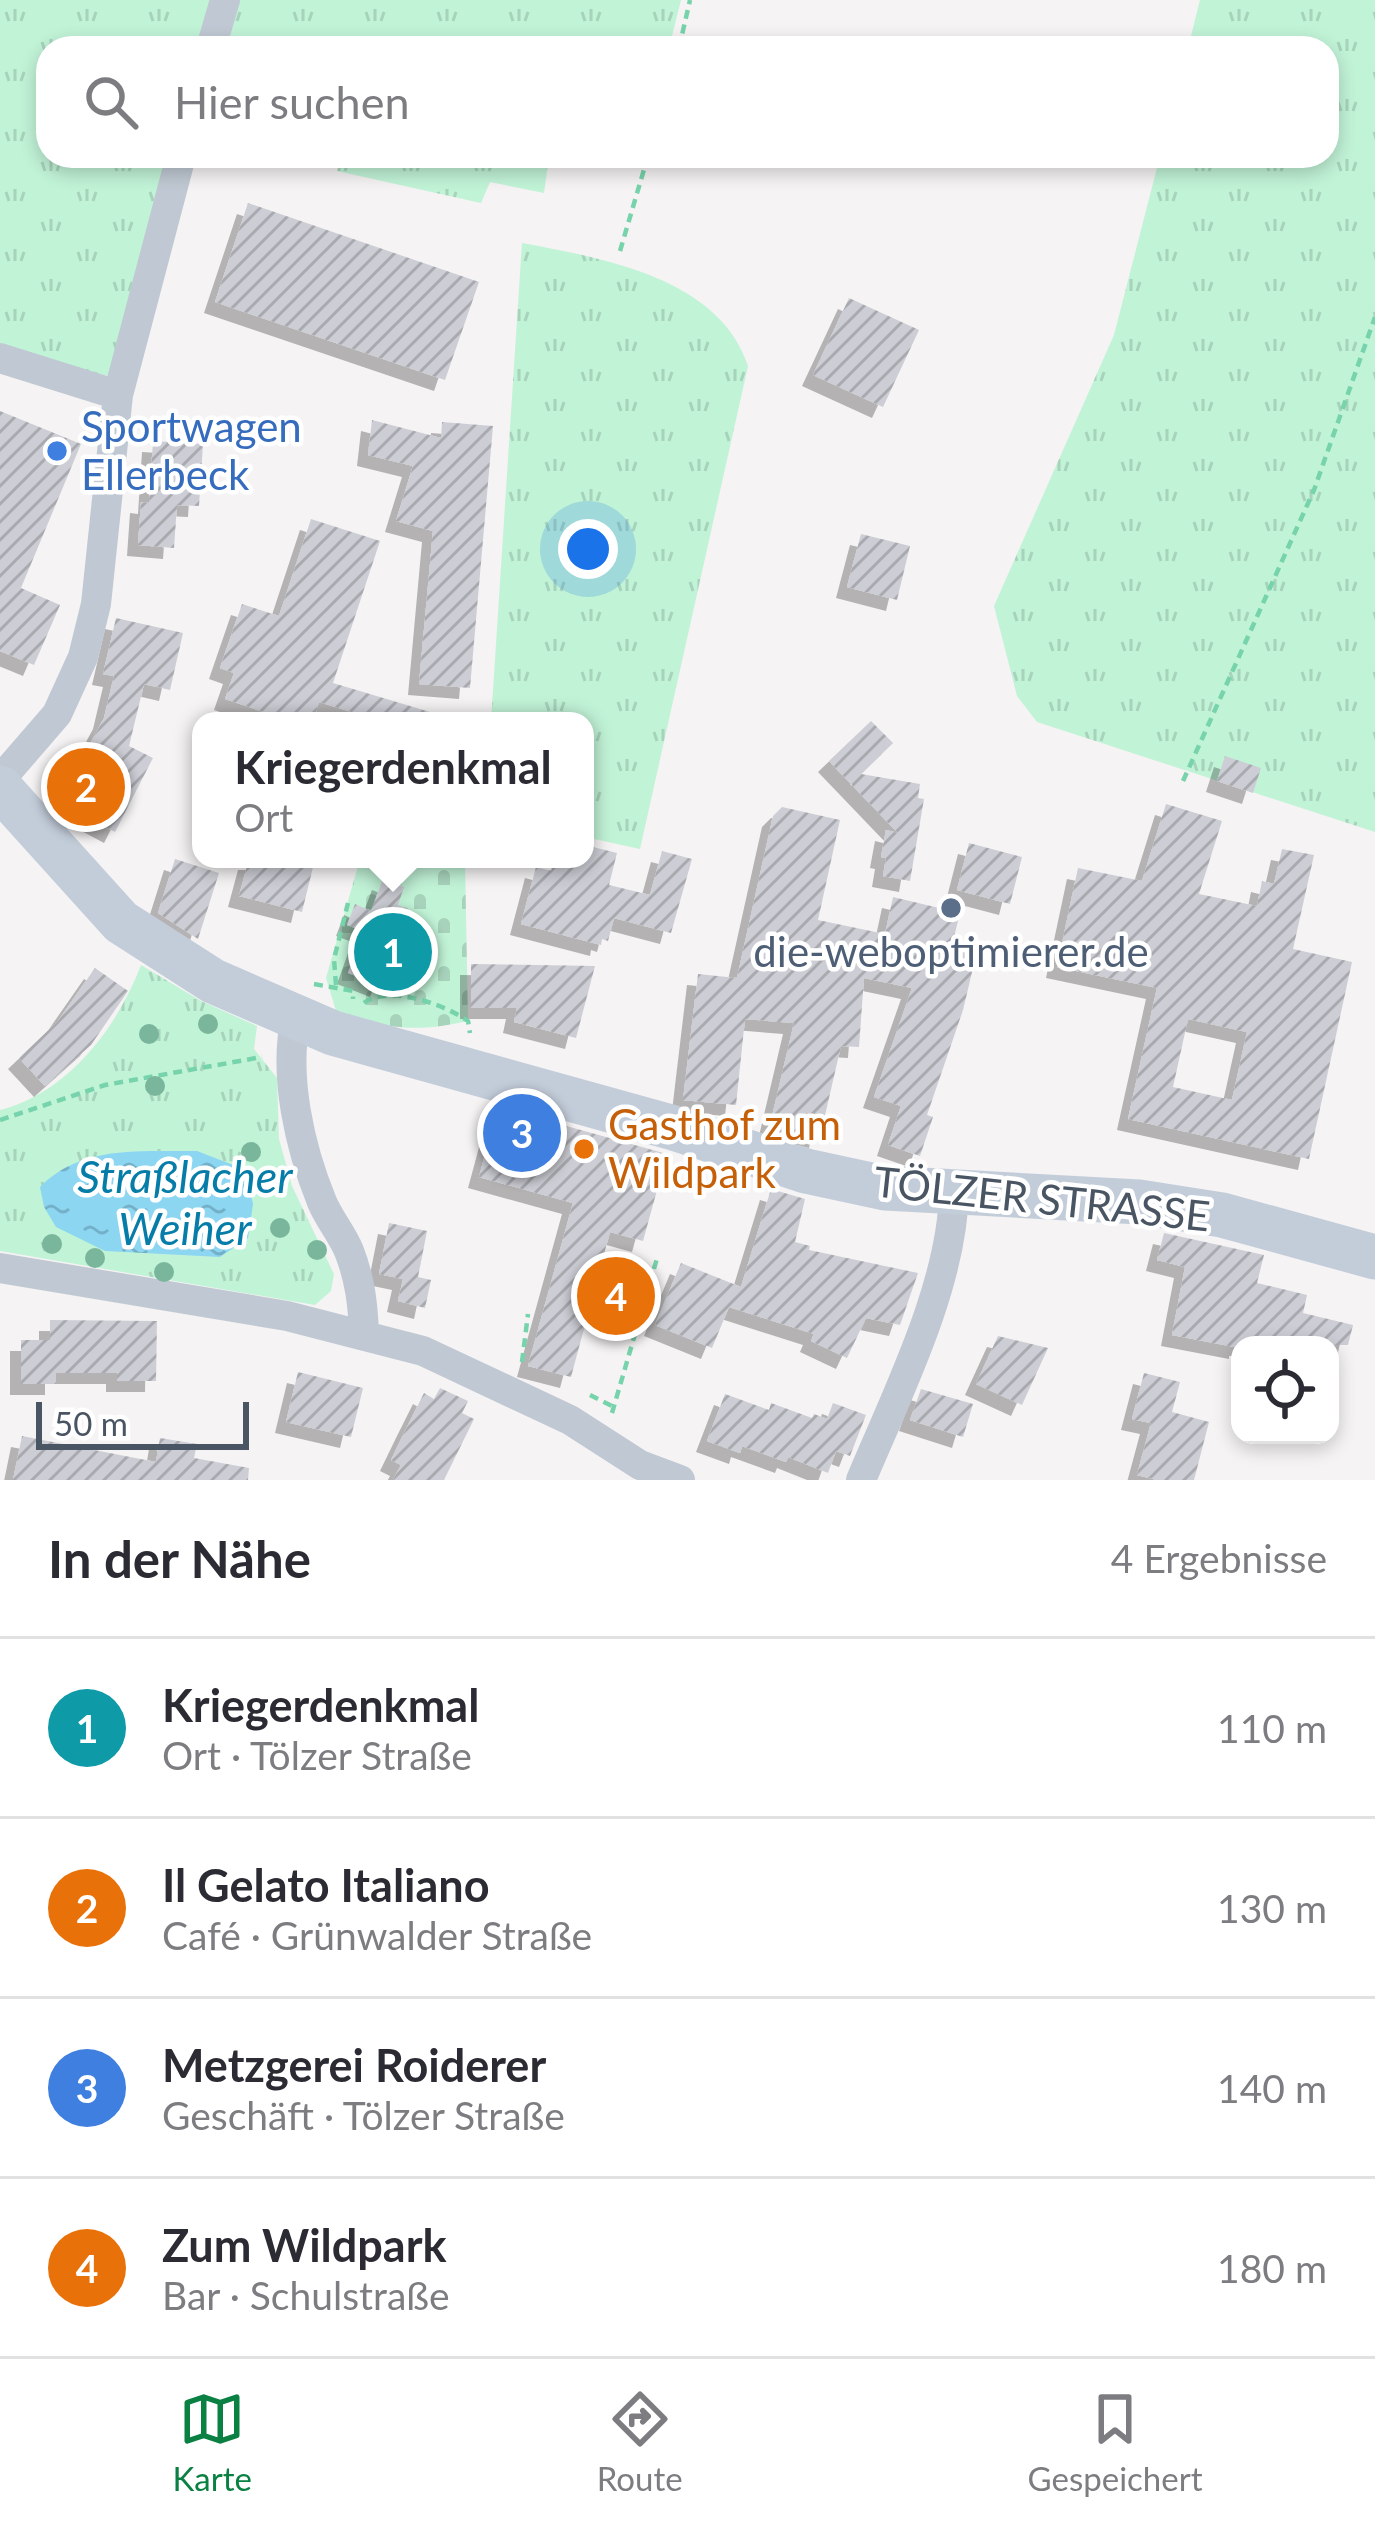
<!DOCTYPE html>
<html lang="de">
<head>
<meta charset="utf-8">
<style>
  body { margin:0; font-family:Lato,sans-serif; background:#f7f7f7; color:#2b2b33 }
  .controls { position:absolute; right:36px; bottom:36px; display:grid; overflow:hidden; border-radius:24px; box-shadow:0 6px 18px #0003 }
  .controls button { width:108px; height:108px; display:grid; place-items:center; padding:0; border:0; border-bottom:3px solid #e1e1e2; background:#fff; color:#2b2b33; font:60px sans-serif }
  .scale { position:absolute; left:36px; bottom:30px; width:213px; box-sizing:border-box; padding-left:12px; border:6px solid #495562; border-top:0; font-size:33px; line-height:42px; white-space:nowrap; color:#495562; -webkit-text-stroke:9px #fff; paint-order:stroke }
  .you { position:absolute; left:588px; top:549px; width:42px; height:42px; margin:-30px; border:9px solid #fff; border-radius:50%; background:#1a73e8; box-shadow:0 0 0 18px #1a73e833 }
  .badge { display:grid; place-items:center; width:78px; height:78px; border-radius:50%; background:#0b8043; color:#fff; font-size:39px; font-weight:700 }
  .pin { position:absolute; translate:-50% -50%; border:6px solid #fff; box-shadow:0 3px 12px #0006 }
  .popup { position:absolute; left:192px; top:712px; width:402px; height:156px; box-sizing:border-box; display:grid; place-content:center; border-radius:24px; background:#fff; filter:drop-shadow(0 3px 9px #0005); font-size:39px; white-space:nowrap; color:#7c7c81 }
  .popup b { font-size:45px; color:#2b2b33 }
  .popup::after { content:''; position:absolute; left:50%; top:100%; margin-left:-24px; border:24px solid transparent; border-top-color:#fff }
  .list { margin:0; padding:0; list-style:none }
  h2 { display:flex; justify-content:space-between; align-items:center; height:156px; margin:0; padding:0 48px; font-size:51px }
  h2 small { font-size:39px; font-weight:400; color:#7c7c81 }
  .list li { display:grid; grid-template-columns:78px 1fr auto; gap:36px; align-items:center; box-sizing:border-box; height:180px; padding:0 48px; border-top:3px solid #e1e1e2 }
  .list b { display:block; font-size:45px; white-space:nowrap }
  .list p { margin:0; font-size:39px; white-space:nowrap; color:#7c7c81 }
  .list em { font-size:39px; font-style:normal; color:#7c7c81 }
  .icon { flex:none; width:66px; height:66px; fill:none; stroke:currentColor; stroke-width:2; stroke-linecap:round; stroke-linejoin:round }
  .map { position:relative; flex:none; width:1375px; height:1480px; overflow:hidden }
  .search { position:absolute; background:#fff; box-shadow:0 6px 18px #0003; left:36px; right:36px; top:36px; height:132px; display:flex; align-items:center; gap:30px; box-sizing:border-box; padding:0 42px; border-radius:36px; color:#7c7c81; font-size:45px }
  .sheet { height:876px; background:#fff }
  nav { display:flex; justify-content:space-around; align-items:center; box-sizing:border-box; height:168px; border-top:3px solid #e1e1e2; background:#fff; font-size:33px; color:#7c7c81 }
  nav a { display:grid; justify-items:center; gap:6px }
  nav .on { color:#0b8043 }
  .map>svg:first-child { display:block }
  .grass { fill:url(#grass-tufts) }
  .cemetery { fill:url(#cemetery-stones) }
  .water { fill:url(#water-ripples) }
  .building { fill:url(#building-hatch); fill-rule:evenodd; filter:url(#shadow) }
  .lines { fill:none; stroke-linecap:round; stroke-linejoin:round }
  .path { stroke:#77d3ab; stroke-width:4.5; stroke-dasharray:9 6; stroke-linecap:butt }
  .minor { stroke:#c0c9d3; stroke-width:30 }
  .secondary { stroke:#c3cdda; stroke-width:45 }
  .tree { fill:#79b69b }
  .shop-dot { fill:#3f7fe0; stroke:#fff; stroke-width:4.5 }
  .service-dot { fill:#5c6f8a; stroke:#fff; stroke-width:4.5 }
  .food-dot { fill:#e8710a; stroke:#fff; stroke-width:4.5 }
  .labels { text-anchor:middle; stroke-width:9; stroke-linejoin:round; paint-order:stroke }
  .shop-label { font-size:42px; fill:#366cbe; stroke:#fff; text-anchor:start }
  .service-label { font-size:42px; fill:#4e5e75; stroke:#fff }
  .food-label { font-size:42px; fill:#c56008; stroke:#fff; text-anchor:start }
  .street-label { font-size:42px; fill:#495562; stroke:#fff }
  .water-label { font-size:45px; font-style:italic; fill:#067ca8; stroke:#fff }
</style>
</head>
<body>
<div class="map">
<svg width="1375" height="1480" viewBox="0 0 1375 1480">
  <defs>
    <pattern id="grass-tufts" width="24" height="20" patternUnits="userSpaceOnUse" patternTransform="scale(3)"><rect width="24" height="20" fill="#c1f3d7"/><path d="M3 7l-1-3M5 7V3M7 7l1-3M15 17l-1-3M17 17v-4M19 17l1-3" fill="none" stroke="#a7d2bb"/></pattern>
    <pattern id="cemetery-stones" width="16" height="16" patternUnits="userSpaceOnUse" patternTransform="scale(3)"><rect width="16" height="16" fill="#c1f3d7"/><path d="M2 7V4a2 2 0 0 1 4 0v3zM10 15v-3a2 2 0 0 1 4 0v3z" fill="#a7d2bb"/></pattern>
    <pattern id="water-ripples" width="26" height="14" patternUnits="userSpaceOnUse" patternTransform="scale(3)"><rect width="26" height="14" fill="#8cd6f2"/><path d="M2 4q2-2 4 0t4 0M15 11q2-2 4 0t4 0" fill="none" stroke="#74b0c7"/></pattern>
    <pattern id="building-hatch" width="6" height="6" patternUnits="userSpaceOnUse" patternTransform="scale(3)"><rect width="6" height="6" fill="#cdced5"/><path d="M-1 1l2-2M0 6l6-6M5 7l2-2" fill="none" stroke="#a8aab0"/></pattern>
    <filter id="shadow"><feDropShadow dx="-11" dy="11" stdDeviation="0" flood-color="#0004"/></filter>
  </defs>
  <rect width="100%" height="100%" fill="#f5f3f3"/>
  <path class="grass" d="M 0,0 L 212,0 L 199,48 L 48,48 L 48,156 L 169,156 L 108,376 L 0,348 Z
    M 240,0 L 681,0 L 669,48 L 227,48 Z
    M 1200,0 L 1375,0 L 1375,832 L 1037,722 L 1017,696 L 994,606 L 1114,335 L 1160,156 L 1327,156 L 1327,48 L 1188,48 Z
    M 309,156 L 549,156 L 544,193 L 490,182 L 481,203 L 337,171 L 339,165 Z
    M 522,243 C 601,258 719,277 748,366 L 640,849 L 585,837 L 585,721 L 491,721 Z
    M 141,965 L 201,1001 L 257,1026 L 254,1049 L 277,1078 L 279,1139 L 292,1186 L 334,1274 L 331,1291 L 315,1305 L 0,1251 L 0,1110 C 68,1093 117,1028 141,965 Z"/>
  <path class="cemetery" d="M 360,859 L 465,861 L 468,1021 C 413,1033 388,1029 336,1011 L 326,978 Z"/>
  <path class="water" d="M 197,1151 L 246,1170 L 253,1204 L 248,1238 L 220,1257 L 105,1251 L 56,1227 L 44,1207 L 40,1187 C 82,1144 142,1152 197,1151 Z"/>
  <path class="building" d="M 248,203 L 479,282 L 445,380 L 215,302 Z
    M 849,298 L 919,330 L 883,407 L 813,375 Z
    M 0,411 L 81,444 L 21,588 L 60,605 L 34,665 L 0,651 Z
    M 372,420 L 441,438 L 442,422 L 493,426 L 470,688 L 419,684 L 433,531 L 396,521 L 413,466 L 368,455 Z
    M 153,441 L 203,444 L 199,506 L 177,505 L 174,548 L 138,545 L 141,502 L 149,503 Z
    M 311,519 L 380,541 L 333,683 L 440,715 L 440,721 L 381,721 L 319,702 L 313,721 L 291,721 L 225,699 L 234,673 L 220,668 L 242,604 L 279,616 Z
    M 861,534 L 910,546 L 897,600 L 847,587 Z
    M 116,618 L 183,633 L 170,690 L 144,684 L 129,746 L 153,758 L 115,832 L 59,802 L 104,718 L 114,676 L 103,674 Z
    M 871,721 L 893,743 L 861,774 L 920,784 L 918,798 L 924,799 L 910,881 L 883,876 L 886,858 L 881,857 L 886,830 L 898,833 L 829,761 Z
    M 1225,756 L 1261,768 L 1253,793 L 1217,781 Z
    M 1166,804 L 1222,821 L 1199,894 L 1257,906 L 1262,881 L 1274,884 L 1282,849 L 1314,855 L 1293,949 L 1352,962 L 1309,1159 L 1128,1119 L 1157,988 L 1057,967 L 1078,868 L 1142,881 ZM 1188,1019 L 1247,1032 L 1232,1100 L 1173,1087 Z
    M 782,807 L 840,820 L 818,920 L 885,934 L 893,897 L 960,913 L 953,941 L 978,947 L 963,1010 L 927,1115 L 933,1117 L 920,1156 L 888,1145 L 901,1106 L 874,1097 L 912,988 L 864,978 L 859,1047 L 841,1046 L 820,1137 L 770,1125 L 794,1023 L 745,1019 L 736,1105 L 683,1100 L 698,974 L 737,978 L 773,816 Z
    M 969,843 L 1022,857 L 1010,904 L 957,890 Z
    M 585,845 L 617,853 L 609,885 L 650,895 L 662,851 L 692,859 L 671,933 L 614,918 L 608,941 L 602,939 L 601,945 L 521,924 L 536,867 L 551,871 L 554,859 L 585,859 Z
    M 175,859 L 219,873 L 198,939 L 158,913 Z
    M 249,859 L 315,859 L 302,912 L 239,896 Z
    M 383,879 L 404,887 L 398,905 L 409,909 L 381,986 L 348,973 L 363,931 L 347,925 L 355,904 L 371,911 Z
    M 471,964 L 595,966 L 576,1038 L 514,1022 L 517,1008 L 471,1008 Z
    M 95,968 L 128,991 L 91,1045 L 45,1086 L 19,1058 L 58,1021 Z
    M 498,1107 L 667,1154 L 643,1241 L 610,1232 L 571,1377 L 528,1366 L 573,1203 L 479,1177 Z
    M 771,1189 L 805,1199 L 795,1242 L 810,1246 L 809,1250 L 918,1273 L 900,1325 L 866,1318 L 847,1358 L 811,1341 L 814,1334 L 729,1307 L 712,1348 L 655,1325 L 681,1263 L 741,1287 Z
    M 389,1223 L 427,1231 L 418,1277 L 431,1280 L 425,1308 L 398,1301 L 403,1279 L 379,1274 Z
    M 1164,1233 L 1264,1255 L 1257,1283 L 1307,1295 L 1303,1313 L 1353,1325 L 1348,1345 L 1240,1345 L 1240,1348 L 1172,1335 L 1185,1267 L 1157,1260 Z
    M 50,1320 L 157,1321 L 156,1381 L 117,1381 L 117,1373 L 56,1373 L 56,1384 L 21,1384 L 21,1340 L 50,1340 Z
    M 998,1336 L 1048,1348 L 1022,1405 L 976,1384 Z
    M 298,1372 L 363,1388 L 351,1437 L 286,1422 Z
    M 1144,1373 L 1180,1382 L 1172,1412 L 1209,1422 L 1194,1480 L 1157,1480 L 1137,1475 L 1151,1423 L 1132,1419 Z
    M 440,1388 L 468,1401 L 462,1413 L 474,1419 L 444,1480 L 393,1480 L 401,1465 L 391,1460 L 407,1427 L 424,1393 L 434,1399 Z
    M 921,1389 L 973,1404 L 963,1437 L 910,1420 Z
    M 725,1394 L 769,1410 L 771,1403 L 812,1418 L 814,1414 L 827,1419 L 833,1403 L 866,1415 L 850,1456 L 836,1451 L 828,1473 L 788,1457 L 786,1462 L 742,1446 L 740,1453 L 707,1441 Z
    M 22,1436 L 156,1462 L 160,1438 L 197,1444 L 194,1458 L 249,1468 L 248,1480 L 13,1480 Z"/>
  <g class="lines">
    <path class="path" d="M 679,48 L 690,0
      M 620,251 L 648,156
      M 1183,781 L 1314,490 L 1375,317
      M 314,984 L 353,991 L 353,999
      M 336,985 L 334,959 L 348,903
      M 364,1003 C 388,985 442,1003 468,1021 L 470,1033
      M 0,1120 L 105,1085 L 262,1057
      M 522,1362 L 528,1314
      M 590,1395 L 612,1406
      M 612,1413 L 658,1255"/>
    <path class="minor" d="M 211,48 L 225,0
      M 0,358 L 118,395
      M 0,780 L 57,714 L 83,657 L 96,604 L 118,395 L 181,156
      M 296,1017 C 283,1076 300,1148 322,1202 C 329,1219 342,1234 349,1251 C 360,1279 363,1305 364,1334
      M 0,1268 L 287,1316 L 423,1351 L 570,1420 L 640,1465 L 680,1480
      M 861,1480 C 897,1394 952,1286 954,1192"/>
    <path class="secondary" d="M 0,788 L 121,922 L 213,981 L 333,1033 L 674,1128 L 806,1171 L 885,1188 L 1139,1202 L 1222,1215 L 1375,1257"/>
  </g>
  <g class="tree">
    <circle cx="208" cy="1024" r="10"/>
    <circle cx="149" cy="1034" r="10"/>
    <circle cx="155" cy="1086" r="10"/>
    <circle cx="251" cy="1152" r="10"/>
    <circle cx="280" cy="1228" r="10"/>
    <circle cx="52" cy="1244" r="10"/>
    <circle cx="317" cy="1250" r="10"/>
    <circle cx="95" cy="1258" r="10"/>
    <circle cx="164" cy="1272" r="10"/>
  </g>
  <circle class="shop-dot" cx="57" cy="451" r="12"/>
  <circle class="service-dot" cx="951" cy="908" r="12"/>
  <circle class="food-dot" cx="584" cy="1149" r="12"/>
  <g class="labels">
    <g class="shop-label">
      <text x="81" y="442">Sportwagen<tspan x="81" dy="48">Ellerbeck</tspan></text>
    </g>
    <g class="service-label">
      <text x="951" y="967">die-weboptimierer.de</text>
    </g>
    <g class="food-label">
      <text x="608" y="1140">Gasthof zum<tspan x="608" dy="48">Wildpark</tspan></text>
    </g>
    <g class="street-label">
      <text transform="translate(1042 1199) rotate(6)" y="15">TÖLZER STRASSE</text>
    </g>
    <g class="water-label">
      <text x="185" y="1193">Straßlacher<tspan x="185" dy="52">Weiher</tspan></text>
    </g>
  </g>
</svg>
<div class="controls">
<button><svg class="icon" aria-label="locate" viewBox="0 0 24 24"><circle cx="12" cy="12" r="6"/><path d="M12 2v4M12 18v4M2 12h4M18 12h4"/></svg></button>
</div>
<div class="scale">50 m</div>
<div class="you"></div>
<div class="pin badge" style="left:393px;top:952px;background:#0f9aa8">1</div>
<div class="popup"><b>Kriegerdenkmal</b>Ort</div>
<div class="pin badge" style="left:86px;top:787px;background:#e8710a">2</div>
<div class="pin badge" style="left:522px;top:1133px;background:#3f7fe0">3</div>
<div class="pin badge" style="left:616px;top:1296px;background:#e8710a">4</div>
<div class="search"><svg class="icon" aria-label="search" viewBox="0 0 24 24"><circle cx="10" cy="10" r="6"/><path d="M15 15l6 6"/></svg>Hier suchen</div>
</div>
<section class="sheet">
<h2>In der Nähe<small>4 Ergebnisse</small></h2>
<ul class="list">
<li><span class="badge" style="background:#0f9aa8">1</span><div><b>Kriegerdenkmal</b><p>Ort · Tölzer Straße</p></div><em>110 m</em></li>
<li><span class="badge" style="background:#e8710a">2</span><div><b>Il Gelato Italiano</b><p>Café · Grünwalder Straße</p></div><em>130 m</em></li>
<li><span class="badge" style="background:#3f7fe0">3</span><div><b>Metzgerei Roiderer</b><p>Geschäft · Tölzer Straße</p></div><em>140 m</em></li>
<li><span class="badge" style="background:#e8710a">4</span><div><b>Zum Wildpark</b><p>Bar · Schulstraße</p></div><em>180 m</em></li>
</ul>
</section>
<nav>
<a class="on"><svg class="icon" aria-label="map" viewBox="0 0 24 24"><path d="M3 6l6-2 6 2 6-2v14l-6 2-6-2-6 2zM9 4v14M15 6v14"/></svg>Karte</a>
<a><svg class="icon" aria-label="directions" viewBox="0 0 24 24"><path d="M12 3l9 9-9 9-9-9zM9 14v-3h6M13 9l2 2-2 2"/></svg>Route</a>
<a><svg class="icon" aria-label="saved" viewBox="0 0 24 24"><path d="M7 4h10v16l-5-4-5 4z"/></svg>Gespeichert</a>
</nav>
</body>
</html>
